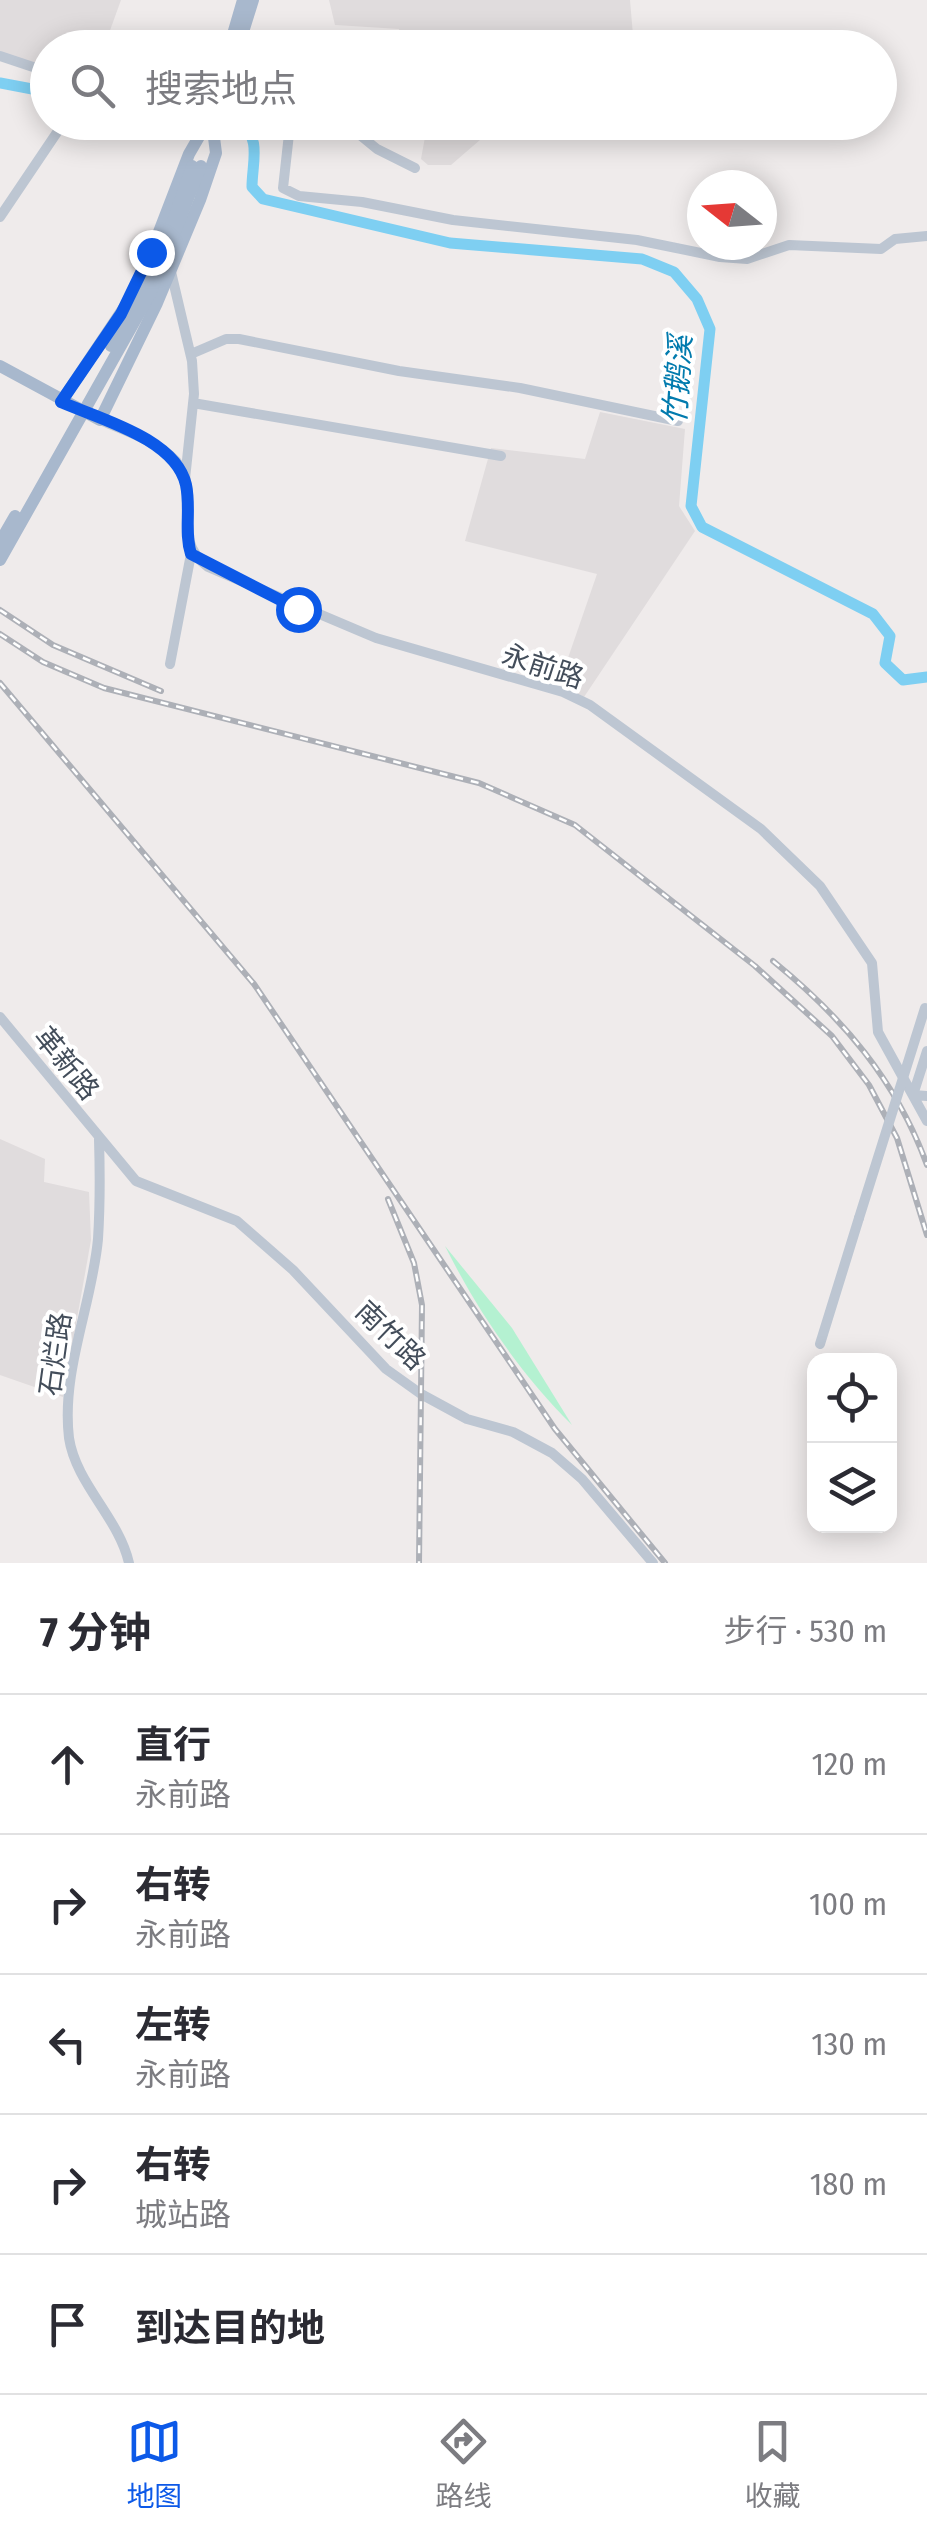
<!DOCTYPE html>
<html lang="zh">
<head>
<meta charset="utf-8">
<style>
  body { margin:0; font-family:"Fira Sans Condensed","Noto Sans SC",sans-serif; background:#f2f2f3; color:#2b2b33 }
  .controls { position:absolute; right:30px; bottom:30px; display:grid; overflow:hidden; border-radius:20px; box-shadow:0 5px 25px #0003 }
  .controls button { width:90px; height:90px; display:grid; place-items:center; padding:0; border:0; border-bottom:2px solid #e1e1e2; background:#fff; color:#2b2b33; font:50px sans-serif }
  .compass { position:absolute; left:687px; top:170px; width:90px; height:90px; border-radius:50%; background:#fff; box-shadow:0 5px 25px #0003; rotate:287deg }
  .stop { position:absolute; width:30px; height:30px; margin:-22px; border:8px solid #0c59e8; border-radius:50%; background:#fff }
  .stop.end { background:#0c59e8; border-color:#fff; box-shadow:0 2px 10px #0008 }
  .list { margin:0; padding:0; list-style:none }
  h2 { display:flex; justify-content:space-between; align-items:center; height:130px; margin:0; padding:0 40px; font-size:42px }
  h2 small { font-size:32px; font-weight:400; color:#7c7c81 }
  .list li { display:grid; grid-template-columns:65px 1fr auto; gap:30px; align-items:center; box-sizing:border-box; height:140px; padding:0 40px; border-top:2px solid #e1e1e2 }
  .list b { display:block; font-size:38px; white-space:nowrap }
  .list p { margin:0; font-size:32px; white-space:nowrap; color:#7c7c81 }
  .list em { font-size:32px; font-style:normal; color:#7c7c81 }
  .icon { flex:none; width:55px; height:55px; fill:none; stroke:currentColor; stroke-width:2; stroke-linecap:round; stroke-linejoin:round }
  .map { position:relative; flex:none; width:927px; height:1563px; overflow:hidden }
  .search { position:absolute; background:#fff; box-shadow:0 5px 25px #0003; left:30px; right:30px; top:30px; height:110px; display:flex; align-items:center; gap:25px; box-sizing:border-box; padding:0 35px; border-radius:55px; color:#7c7c81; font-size:38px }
  .sheet { height:830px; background:#fff }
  nav { display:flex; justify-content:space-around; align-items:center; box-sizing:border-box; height:140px; border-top:2px solid #e1e1e2; background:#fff; font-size:28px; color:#7c7c81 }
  nav a { display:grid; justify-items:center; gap:5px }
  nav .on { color:#0c59e8 }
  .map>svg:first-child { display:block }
  .education { fill:#e0dcdd }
  .green { fill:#b4f1d1 }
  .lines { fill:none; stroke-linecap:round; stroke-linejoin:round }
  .river { stroke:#7ecff2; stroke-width:11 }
  .minor { stroke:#bdc6d2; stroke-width:10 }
  .major { stroke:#a8b8cd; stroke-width:12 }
  .rail-casing { stroke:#adb0b7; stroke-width:6 }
  .rail { stroke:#fff; stroke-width:2.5; stroke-dasharray:8; stroke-linecap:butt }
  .minor-bridge { stroke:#bdc6d2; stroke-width:10 }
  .major-bridge { stroke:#a8b8cd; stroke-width:12 }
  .route { stroke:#0c59e8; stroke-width:12 }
  .labels { text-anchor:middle; stroke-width:8; stroke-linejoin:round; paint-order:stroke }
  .street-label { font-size:28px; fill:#434d5a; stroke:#fff }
  .water-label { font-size:30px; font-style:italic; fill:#027bae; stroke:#fff }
</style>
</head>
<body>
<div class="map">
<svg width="927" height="1563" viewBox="0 0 927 1563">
  <rect width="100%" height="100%" fill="#efebeb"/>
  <path class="education" d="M 0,0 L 121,0 L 104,47 L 48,48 L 47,67 L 0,53 Z
    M 329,0 L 630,0 L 634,47 L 398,47 L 399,29 L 335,25 Z
    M 410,123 L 515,123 L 514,127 L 495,127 L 451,165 L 428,165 L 421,159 L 427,126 Z
    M 600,412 L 685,429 L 679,506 L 695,531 L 584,697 L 559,684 L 597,574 L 465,541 L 491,448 L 585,459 Z
    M 0,1139 L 45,1159 L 44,1182 L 89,1192 L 91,1240 L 63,1397 L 0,1375 Z"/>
  <path class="green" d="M 445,1246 L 512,1328 L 572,1425 C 519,1372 478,1312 445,1246 Z"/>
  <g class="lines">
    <path class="river" d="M 0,83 L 48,92
      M 240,122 C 262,138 252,163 252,187 L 263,199 L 450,243 L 642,259 L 674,272 L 697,299 L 710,329 L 691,506 L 702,527 L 873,614 L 890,636 L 885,663 L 903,680 L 927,677"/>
    <path class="minor" d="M 0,56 L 48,72
      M 283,122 L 290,125 L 283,188 L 299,196 L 362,202 L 453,220 L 637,240 L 720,257 L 747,259 L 789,245 L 881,249 L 895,239 L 927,236
      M 344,122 L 377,149 L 415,168
      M 290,125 L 304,129 L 313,122
      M 0,217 L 64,122
      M 171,272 L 192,361 L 194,394 L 185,479
      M 191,354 L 226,339 L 239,339 L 399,371 L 520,388 L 678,421
      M 193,403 L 501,456
      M 100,420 C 123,430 159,442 176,461 C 205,497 168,538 208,567 L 376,638 L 563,692 L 590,705 L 761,829 L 820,886 L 872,963 L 878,1032 L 927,1121
      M 170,664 L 191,554
      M 0,1017 L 136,1181 L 237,1221 L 293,1270 L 386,1369 L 421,1394 L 467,1419 L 513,1432 L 552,1453 L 582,1479 L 653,1563
      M 927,1051 L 913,1095 L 927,1096
      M 99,1139 C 100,1171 100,1207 98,1239 C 92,1305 61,1371 69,1438 C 76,1484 119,1518 129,1563
      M 820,1344 L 859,1218"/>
    <path class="major" d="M 229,48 L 243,0
      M 238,48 L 253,0
      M 149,258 L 189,154 L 204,128
      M 0,366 L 100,420 L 157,303 L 200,200 L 216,153 L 213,130
      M 61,402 L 124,308"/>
    <defs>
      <path id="rail" d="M 0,610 L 53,645 L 161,691
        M 0,634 L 43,662 L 104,688 L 479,783 L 575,825 L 755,966 L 832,1036 L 869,1085 L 897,1138 L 927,1235
        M 0,683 L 254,984 L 555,1429 L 665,1563
        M 773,961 C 843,1018 896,1080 927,1165
        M 388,1199 L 414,1263 L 422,1305 L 419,1563"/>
    </defs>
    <use href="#rail" class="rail-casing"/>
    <use href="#rail" class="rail"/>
    <path class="minor-bridge" d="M 859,1218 L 925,1008"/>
    <path class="major-bridge" d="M 111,346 L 171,226 L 192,166
      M 0,542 L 15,516
      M 0,560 L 150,294 L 201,166"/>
  </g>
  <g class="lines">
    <path class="route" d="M 151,252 L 121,314 L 61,402 C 100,419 176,439 186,485 C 191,509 184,532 191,554 L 298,609"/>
  </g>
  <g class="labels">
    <g class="street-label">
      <text transform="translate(543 666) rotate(18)" y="10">永前路</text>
      <text transform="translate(67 1063) rotate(51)" y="10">革新路</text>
      <text transform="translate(391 1335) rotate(44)" y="10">南竹路</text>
      <text transform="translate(55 1354) rotate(-82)" y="10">石烂路</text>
    </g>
    <g class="water-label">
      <text transform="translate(678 380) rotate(-86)" y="10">竹鹅溪</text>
    </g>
  </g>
</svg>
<div class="controls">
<button><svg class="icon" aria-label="locate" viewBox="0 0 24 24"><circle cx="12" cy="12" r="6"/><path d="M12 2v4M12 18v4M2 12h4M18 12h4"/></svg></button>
<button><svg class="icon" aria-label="layers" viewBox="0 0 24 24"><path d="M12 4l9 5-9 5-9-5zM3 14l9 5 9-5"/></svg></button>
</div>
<svg class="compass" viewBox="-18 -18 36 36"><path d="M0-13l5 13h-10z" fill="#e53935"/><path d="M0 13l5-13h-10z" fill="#7c7c81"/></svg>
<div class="stop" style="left:298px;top:609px"></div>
<div class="stop end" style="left:151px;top:252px"></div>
<div class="search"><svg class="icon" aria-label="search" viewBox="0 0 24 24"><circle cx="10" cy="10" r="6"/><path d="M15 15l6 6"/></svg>搜索地点</div>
</div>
<section class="sheet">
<h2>7 分钟<small>步行 · 530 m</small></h2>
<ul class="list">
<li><svg class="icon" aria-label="ahead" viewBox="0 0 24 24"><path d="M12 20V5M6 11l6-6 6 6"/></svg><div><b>直行</b><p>永前路</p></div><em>120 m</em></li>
<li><svg class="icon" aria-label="right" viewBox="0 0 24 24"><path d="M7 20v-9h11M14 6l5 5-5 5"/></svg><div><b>右转</b><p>永前路</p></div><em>100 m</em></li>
<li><svg class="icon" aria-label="left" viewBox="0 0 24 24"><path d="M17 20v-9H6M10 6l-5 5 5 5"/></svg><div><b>左转</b><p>永前路</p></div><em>130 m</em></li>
<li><svg class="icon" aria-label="right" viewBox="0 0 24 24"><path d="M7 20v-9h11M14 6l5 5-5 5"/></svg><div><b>右转</b><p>城站路</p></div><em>180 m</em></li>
<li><svg class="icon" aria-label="arrive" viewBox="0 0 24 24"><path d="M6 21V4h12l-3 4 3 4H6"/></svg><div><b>到达目的地</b></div></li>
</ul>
</section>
<nav>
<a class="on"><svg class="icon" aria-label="map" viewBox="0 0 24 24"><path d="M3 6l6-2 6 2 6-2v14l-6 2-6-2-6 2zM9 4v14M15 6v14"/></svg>地图</a>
<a><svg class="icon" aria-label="directions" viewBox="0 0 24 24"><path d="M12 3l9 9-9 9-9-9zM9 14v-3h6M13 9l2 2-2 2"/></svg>路线</a>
<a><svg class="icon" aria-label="saved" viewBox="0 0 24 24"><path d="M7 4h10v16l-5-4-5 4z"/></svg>收藏</a>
</nav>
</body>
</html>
